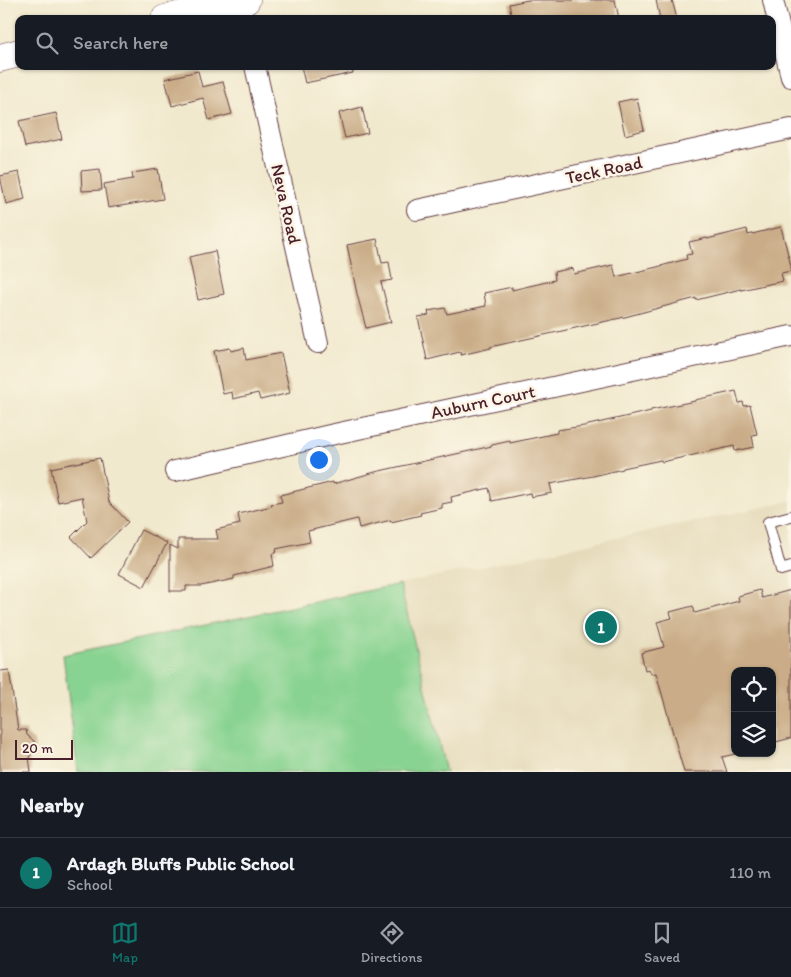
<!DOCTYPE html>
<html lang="en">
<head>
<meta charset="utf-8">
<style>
  body { margin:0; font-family:Itim,sans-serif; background:#242831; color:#f1f3f6 }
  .controls { position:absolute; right:15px; bottom:15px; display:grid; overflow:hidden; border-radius:10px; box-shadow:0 1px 4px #0004 }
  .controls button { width:45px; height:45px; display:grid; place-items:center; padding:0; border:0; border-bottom:1px solid #363941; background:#171b24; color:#f1f3f6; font:25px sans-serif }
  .scale { position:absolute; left:15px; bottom:12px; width:58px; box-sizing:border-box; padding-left:5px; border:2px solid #4a1f2b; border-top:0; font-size:14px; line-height:18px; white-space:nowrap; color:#4a1f2b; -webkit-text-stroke:4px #fcf5e5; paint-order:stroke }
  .you { position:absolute; left:318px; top:459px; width:18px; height:18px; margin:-12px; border:4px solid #fff; border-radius:50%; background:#1a73e8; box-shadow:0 0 0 8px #1a73e833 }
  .badge { display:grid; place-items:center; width:32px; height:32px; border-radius:50%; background:#0f766e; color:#fff; font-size:16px; font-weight:700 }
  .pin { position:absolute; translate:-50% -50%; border:2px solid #fff; box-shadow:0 1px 5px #0006 }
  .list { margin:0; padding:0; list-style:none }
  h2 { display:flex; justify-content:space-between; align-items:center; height:65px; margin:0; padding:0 20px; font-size:21px }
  h2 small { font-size:16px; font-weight:400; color:#9ea1a6 }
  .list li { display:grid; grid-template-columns:32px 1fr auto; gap:15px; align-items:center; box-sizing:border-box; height:70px; padding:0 20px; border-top:1px solid #363941 }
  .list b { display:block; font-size:19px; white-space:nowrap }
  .list p { margin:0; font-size:16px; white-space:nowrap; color:#9ea1a6 }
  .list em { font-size:16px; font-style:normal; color:#9ea1a6 }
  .icon { flex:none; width:28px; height:28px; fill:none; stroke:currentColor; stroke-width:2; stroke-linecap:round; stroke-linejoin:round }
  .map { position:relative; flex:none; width:791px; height:772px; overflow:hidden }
  .search { position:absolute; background:#171b24; box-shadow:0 1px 4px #0004; left:15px; right:15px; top:15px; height:55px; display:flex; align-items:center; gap:12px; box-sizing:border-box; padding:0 18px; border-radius:10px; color:#9ea1a6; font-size:19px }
  .sheet { height:135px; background:#171b24 }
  nav { display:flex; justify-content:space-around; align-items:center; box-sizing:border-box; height:70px; border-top:1px solid #363941; background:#171b24; font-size:14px; color:#9ea1a6 }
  nav a { display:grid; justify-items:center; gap:2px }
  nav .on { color:#0f766e }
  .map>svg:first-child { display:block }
  .built { fill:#e5daba; fill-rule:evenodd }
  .park { fill:#88d391; stroke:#69795e }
  .building { fill:#caad88 }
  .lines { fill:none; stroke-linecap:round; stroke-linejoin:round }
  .lane-casing { stroke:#633d43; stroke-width:12 }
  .street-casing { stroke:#633d43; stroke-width:22 }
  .secondary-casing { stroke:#633d43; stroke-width:29 }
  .lane { stroke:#fff; stroke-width:10 }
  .street { stroke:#fff; stroke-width:20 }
  .secondary { stroke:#fff; stroke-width:28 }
  .labels { text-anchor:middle; stroke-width:5; stroke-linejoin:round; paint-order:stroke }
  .street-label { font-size:18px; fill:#4a1f2b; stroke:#fcf5e5 }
</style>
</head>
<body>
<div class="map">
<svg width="791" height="772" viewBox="0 0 791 772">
  <rect width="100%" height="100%" fill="#fcf5e5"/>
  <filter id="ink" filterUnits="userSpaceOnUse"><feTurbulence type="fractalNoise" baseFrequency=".02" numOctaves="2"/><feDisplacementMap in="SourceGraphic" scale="10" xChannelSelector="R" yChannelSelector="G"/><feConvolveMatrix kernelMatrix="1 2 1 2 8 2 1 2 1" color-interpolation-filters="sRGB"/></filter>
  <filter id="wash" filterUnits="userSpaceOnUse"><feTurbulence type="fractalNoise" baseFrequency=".0096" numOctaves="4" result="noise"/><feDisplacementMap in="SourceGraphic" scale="20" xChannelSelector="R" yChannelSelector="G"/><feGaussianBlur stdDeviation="1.12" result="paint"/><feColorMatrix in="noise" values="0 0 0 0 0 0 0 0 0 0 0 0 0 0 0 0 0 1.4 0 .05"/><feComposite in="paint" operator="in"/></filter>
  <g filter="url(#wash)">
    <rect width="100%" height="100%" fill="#f1e9cd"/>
    <path class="built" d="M 791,501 L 791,772 L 446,772 L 400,584 ZM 735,671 L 772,671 L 772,753 L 735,753 Z"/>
    <path class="park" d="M 400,584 L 446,772 L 78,772 L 63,655 Z"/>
    <g id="blocks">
      <path class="building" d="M 528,0 L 615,0 L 619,19 L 512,19 L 509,4 Z
        M 656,0 L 672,0 L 677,19 L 660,19 Z
        M 301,66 L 352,66 L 353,73 L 305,83 Z
        M 198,71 L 202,87 L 223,82 L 232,114 L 209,120 L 203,98 L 172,106 L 165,79 Z
        M 637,98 L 644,130 L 625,135 L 618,102 Z
        M 362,107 L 368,133 L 345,138 L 339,113 Z
        M 56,113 L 62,139 L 25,147 L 19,121 Z
        M 100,169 L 102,190 L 82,191 L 81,171 Z
        M 158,169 L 163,199 L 108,208 L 104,184 L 133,179 L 132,173 Z
        M 19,172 L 25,199 L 6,204 L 0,176 Z
        M 781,227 L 791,266 L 791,271 L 781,273 L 783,281 L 741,290 L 741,289 L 696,300 L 696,298 L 625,317 L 490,347 L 491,348 L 461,355 L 460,352 L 427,360 L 418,317 L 429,315 L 428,311 L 445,308 L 447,314 L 486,306 L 484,293 L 512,287 L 512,290 L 555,280 L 554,272 L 573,268 L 574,274 L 613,265 L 616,277 L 657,267 L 687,259 L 686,255 L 692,254 L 689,242 L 707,238 L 707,239 L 747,229 L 748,235 Z
        M 377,239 L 382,263 L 389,262 L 392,280 L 381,282 L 391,322 L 366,328 L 357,294 L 347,245 Z
        M 215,251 L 224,294 L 198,300 L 189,257 Z
        M 230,348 L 231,351 L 244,348 L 246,360 L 281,353 L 290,393 L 260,400 L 258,393 L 233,399 L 232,392 L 223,394 L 214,351 Z
        M 736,391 L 739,403 L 743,402 L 744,406 L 750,405 L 757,434 L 752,435 L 754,447 L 735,451 L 734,446 L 662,462 L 661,460 L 623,468 L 623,469 L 593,476 L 550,484 L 552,493 L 531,497 L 530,493 L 492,501 L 489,488 L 451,497 L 452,502 L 442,504 L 442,508 L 420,513 L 421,515 L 391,522 L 391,520 L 359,528 L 357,519 L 308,531 L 310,542 L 276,549 L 277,552 L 272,554 L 274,566 L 234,576 L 234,579 L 201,586 L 186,586 L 186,591 L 170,591 L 170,545 L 178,549 L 178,539 L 218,539 L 216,530 L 240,524 L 238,514 L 272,506 L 271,504 L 282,502 L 280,495 L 333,482 L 333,484 L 375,472 L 492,446 L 492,445 L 510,441 L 510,443 L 557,433 L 557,430 L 584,426 L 651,411 L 651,410 L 695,401 L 695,400 Z
        M 100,458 L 109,502 L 128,522 L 91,558 L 71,537 L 87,521 L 82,497 L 58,502 L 51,468 Z
        M 141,530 L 167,543 L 144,587 L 119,574 Z
        M 760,590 L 762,598 L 791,590 L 791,738 L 772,743 L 772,671 L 735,671 L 735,754 L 722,757 L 727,772 L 684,772 L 656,673 L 651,674 L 649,669 L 645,670 L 641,653 L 664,647 L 657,622 L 672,618 L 670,612 L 693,606 L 695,613 L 739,601 L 738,596 Z
        M 9,670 L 18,730 L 26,730 L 27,735 L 34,741 L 35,750 L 29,757 L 31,772 L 0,772 L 0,671 Z"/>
    </g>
  </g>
  <g filter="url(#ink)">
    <use href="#blocks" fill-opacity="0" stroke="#633d43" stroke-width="1"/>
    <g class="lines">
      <defs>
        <path id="lane" d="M 791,516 L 768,522 L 781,570 L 791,567"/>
        <path id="street" d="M 773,0 L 791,77
          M 238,2 L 243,19
          M 255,66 L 318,343
          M 417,210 L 791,129
          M 175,471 L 330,435 L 791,336"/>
        <path id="secondary" d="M 165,19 L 246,0
          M 0,58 L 19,53"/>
      </defs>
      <use href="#lane" class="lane-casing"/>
      <use href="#street" class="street-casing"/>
      <use href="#secondary" class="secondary-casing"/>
      <use href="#lane" class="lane"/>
      <use href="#street" class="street"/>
      <use href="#secondary" class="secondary"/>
    </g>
  </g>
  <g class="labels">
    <g class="street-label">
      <text transform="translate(604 170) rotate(-12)" y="6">Teck Road</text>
      <text transform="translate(286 204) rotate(77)" y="6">Neva Road</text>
      <text transform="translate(483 402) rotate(-12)" y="6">Auburn Court</text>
    </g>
  </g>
</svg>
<div class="controls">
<button><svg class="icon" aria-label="locate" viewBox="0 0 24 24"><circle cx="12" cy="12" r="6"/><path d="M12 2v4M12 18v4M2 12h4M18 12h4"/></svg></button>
<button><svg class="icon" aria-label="layers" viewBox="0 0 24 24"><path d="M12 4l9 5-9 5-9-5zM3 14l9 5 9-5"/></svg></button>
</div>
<div class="scale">20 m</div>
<div class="you"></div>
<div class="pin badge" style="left:601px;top:627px">1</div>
<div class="search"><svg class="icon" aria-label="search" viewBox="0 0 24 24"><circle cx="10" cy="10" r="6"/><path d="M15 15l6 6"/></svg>Search here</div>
</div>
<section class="sheet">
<h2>Nearby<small></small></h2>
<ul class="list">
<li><span class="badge">1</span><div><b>Ardagh Bluffs Public School</b><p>School</p></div><em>110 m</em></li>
</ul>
</section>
<nav>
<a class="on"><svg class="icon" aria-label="map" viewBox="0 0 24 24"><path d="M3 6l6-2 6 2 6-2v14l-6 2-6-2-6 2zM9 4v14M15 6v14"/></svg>Map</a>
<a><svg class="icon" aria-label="directions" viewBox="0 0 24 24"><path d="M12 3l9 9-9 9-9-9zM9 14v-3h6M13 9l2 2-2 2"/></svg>Directions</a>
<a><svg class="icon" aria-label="saved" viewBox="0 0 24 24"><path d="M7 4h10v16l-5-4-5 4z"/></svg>Saved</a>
</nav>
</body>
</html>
